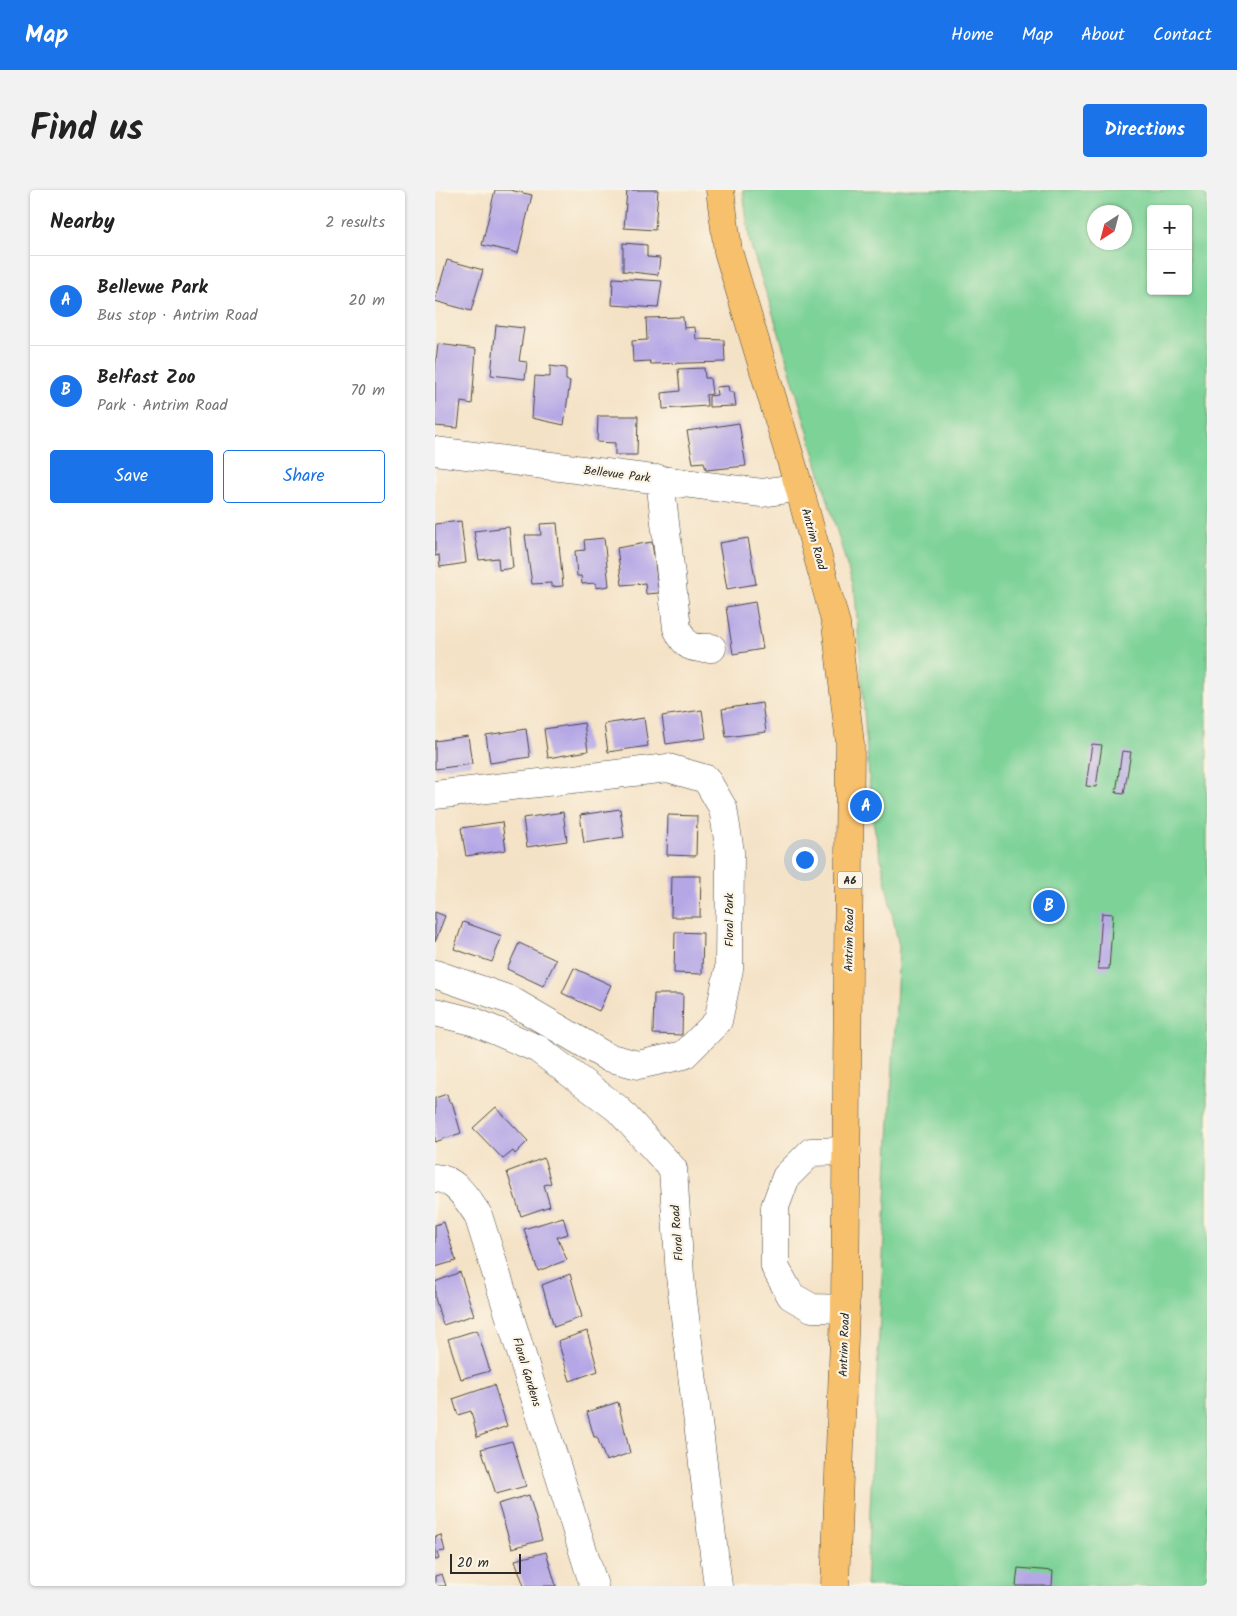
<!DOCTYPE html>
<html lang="en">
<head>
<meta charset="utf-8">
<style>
  body { margin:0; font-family:Kalam,sans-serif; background:#f2f2f2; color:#222 }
  .controls { position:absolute; right:15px; top:15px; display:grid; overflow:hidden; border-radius:5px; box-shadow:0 1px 4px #0004 }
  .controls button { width:45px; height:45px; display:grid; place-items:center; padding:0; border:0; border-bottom:1px solid #e0e0e0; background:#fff; color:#222; font:25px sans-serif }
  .compass { position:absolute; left:652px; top:15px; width:45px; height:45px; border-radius:50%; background:#fff; box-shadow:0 1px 4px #0004; rotate:216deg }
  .scale { position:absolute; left:15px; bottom:12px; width:71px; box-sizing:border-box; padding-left:5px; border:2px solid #2b2b2b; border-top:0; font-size:14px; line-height:18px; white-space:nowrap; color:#2b2b2b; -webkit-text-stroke:4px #fcf5e5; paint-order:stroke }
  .you { position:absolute; left:369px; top:669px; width:18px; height:18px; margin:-12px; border:4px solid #fff; border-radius:50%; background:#1a73e8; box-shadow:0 0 0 8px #1a73e833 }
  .badge { display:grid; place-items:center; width:32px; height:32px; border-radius:50%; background:#1a73e8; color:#fff; font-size:16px; font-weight:700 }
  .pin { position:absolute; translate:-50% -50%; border:2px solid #fff; box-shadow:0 1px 5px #0006 }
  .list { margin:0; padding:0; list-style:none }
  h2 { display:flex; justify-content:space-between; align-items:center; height:65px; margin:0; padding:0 20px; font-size:21px }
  h2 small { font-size:16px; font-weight:400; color:#767676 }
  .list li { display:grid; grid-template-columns:32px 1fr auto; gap:15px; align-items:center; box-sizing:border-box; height:90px; padding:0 20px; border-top:1px solid #e0e0e0 }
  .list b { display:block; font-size:19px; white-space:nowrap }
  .list p { margin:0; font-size:16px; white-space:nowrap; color:#767676 }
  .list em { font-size:16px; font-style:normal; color:#767676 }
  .actions { display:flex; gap:10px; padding:15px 20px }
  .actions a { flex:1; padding:11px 0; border:1px solid #1a73e8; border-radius:5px; text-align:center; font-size:18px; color:#1a73e8 }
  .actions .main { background:#1a73e8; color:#fff }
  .map { position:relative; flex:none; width:772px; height:1396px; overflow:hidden; border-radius:5px }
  header { display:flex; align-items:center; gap:30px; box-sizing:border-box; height:70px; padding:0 25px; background:#1a73e8; color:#fff }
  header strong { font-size:24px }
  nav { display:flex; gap:28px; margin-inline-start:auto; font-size:18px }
  .intro { display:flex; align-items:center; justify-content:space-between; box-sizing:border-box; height:120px; padding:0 30px }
  h1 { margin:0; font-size:35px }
  .button { padding:12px 22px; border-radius:5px; background:#1a73e8; color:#fff; font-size:18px; font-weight:700 }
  main { display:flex; gap:30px; padding:0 30px }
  aside { flex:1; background:#fff; border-radius:5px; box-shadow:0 1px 4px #0004 }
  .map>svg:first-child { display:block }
  .green { fill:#7bd297; stroke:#537e61; fill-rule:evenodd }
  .building { fill:#b5a7e6 }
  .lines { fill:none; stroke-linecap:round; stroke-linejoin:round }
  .minor-casing { stroke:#494642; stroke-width:29 }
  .major-casing { stroke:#494642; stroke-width:29 }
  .minor { stroke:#fff; stroke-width:28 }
  .major { stroke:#f7c06c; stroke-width:28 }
  .labels { text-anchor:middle; stroke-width:4.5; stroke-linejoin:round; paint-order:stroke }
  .shield { fill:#fcf5e5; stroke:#6a6863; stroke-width:1 }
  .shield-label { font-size:11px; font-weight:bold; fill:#2b2b2b }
  .street-label { font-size:12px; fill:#2b2b2b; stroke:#fcf5e5 }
</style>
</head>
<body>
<header>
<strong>Map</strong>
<nav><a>Home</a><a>Map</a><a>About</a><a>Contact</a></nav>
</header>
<div class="intro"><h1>Find us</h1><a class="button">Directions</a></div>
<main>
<aside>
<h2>Nearby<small>2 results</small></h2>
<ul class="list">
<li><span class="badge">A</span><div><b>Bellevue Park</b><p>Bus stop · Antrim Road</p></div><em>20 m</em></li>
<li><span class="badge">B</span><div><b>Belfast Zoo</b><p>Park · Antrim Road</p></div><em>70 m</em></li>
</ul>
<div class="actions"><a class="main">Save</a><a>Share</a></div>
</aside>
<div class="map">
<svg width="772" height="1396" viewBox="0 0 772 1396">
  <rect width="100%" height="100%" fill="#fcf5e5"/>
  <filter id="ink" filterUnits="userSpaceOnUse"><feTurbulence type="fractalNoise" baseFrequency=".02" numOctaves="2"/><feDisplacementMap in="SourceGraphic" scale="10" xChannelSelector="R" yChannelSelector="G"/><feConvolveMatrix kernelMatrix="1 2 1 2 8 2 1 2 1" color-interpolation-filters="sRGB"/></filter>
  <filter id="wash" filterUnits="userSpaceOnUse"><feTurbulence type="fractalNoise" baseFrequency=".0096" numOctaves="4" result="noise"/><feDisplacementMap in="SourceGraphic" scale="20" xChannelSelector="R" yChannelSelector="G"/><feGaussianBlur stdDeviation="1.12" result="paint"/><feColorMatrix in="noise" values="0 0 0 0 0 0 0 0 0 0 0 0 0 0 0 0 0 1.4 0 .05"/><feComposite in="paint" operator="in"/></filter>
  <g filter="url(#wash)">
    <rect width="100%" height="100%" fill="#f4e2c6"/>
    <path class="green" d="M 308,0 L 772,0 L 772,1396 L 431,1396 L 464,757 L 437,626 L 420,403 L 344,143 L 315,53 ZM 716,19 L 753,19 L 753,101 L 716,101 ZM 660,22 L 690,22 L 690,52 L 660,52 Z"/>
    <g id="blocks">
      <path class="building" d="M 60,0 L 75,0 L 97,5 L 83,63 L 47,55 Z
        M 192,0 L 223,0 L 220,40 L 189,38 Z
        M 188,53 L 212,55 L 212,67 L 225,68 L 223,85 L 188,81 Z
        M 12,70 L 48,80 L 36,121 L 0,111 Z
        M 178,88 L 227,91 L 223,118 L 177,115 Z
        M 248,127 L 249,138 L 260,137 L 261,149 L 289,150 L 290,172 L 216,174 L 215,171 L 198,172 L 197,151 L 212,150 L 211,128 Z
        M 61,135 L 89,138 L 84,171 L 92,172 L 90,189 L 56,185 Z
        M 3,154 L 41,159 L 37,214 L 26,212 L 23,238 L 0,236 L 0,180 Z
        M 115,176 L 131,178 L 131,190 L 135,191 L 129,235 L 97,228 L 100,186 L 115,187 Z
        M 269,178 L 270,188 L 275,188 L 277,204 L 271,205 L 272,216 L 228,219 L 227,203 L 245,201 L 243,179 Z
        M 293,196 L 294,202 L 299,202 L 301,216 L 274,217 L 274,206 L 282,205 L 281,197 Z
        M 163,226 L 203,226 L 202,265 L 180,265 L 180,253 L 162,252 Z
        M 304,233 L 311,276 L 271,280 L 269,272 L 258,273 L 252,241 Z
        M 26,331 L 31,373 L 5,377 L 4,365 L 0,366 L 0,334 Z
        M 122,333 L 128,396 L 116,397 L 116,393 L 97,394 L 90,345 L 106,345 L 105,334 Z
        M 74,337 L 78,378 L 64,380 L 63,368 L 44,370 L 39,341 Z
        M 169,348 L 174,396 L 161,398 L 161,393 L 147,394 L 146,386 L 142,386 L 140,361 L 150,360 L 149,350 Z
        M 313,348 L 321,394 L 292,399 L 284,353 Z
        M 217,352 L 224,403 L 211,404 L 210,393 L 187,395 L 182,358 Z
        M 320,412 L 328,459 L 298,464 L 291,417 Z
        M 327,513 L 331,542 L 291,547 L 287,519 Z
        M 267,520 L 271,548 L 231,554 L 227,526 Z
        M 209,528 L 213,556 L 173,562 L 169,534 Z
        M 149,533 L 153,561 L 113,568 L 109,539 Z
        M 91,539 L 95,567 L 55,573 L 51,545 Z
        M 33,546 L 37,574 L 0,579 L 0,551 Z
        M 657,554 L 667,555 L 661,597 L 651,596 Z
        M 687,561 L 696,562 L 689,604 L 681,603 Z
        M 185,619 L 189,647 L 149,653 L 145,625 Z
        M 128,622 L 132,651 L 92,657 L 88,628 Z
        M 233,625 L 262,626 L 261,666 L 232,665 Z
        M 67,632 L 71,660 L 31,666 L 26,638 Z
        M 237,686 L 266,686 L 265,727 L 236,727 Z
        M 0,722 L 10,726 L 0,752 Z
        M 667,723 L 678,724 L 674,779 L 663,779 Z
        M 28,732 L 67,746 L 57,772 L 19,759 Z
        M 240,742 L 268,743 L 267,784 L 239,783 Z
        M 84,753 L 121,770 L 108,796 L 72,779 Z
        M 139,778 L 176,795 L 164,821 L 127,803 Z
        M 219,804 L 248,804 L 247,845 L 218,844 Z
        M 12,904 L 14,912 L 17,912 L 26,943 L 0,952 L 0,908 Z
        M 61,917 L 93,951 L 80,964 L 78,961 L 68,969 L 38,938 Z
        M 109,968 L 116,993 L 109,995 L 115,1016 L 86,1026 L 72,982 Z
        M 128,1027 L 133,1044 L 122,1047 L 132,1070 L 103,1081 L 89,1039 Z
        M 9,1032 L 21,1071 L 0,1077 L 0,1035 Z
        M 25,1082 L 39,1125 L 8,1135 L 0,1108 L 0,1092 Z
        M 135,1084 L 147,1127 L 119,1137 L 107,1095 Z
        M 42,1140 L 55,1181 L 26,1189 L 13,1149 Z
        M 152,1141 L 163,1181 L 135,1191 L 123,1151 Z
        M 59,1195 L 72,1236 L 42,1247 L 36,1221 L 23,1225 L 18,1209 Z
        M 183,1212 L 195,1263 L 171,1271 L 162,1247 L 159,1247 L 152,1222 Z
        M 77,1251 L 91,1296 L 61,1304 L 46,1259 Z
        M 94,1305 L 107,1350 L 77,1358 L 63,1314 Z
        M 6,1345 L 10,1361 L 2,1362 L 4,1369 L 0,1370 L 0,1347 Z
        M 111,1362 L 121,1396 L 89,1396 L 80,1370 Z
        M 583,1378 L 618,1381 L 617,1396 L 581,1396 Z
        M 7,1384 L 11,1396 L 0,1396 L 0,1386 Z"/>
    </g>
  </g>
  <g filter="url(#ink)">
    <use href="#blocks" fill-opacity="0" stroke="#494642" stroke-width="1"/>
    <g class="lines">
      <defs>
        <path id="minor" d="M 0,261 L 327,303 L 364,297
          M 225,289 L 242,438 C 251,459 257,458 277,458
          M 0,605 L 233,578 L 271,589 L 288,618 L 295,662 L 294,779 L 283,831 L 249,865 L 203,875 L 172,867 L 75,810 L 0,784
          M 0,822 L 40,832 L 103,859 L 183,919 L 238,979 L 245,1086 L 283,1396
          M 0,988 C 21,989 32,1009 43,1025 L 159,1396
          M 410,1119 L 377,1118 L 356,1106 L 340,1077 L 340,1017 L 351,987 L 376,962 L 412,961"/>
        <path id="major" d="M 285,0 L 293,61 L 364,297 L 401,434 L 415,553 L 410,1119 L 400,1396"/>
      </defs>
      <use href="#minor" class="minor-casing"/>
      <use href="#major" class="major-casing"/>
      <use href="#minor" class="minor"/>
      <use href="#major" class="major"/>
    </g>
  </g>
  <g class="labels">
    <rect class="shield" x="402.5" y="681.5" width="25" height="17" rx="4"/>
    <g class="shield-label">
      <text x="415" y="694">A6</text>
    </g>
    <g class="street-label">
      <text transform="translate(182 284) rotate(7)" y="4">Bellevue Park</text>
      <text transform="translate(379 349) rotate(74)" y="4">Antrim Road</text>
      <text transform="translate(294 730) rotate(-90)" y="4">Floral Park</text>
      <text transform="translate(414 750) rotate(-89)" y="4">Antrim Road</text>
      <text transform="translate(242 1043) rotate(-94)" y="4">Floral Road</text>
      <text transform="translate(409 1155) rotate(-88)" y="4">Antrim Road</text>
      <text transform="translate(92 1182) rotate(73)" y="4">Floral Gardens</text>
    </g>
  </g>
</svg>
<div class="controls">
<button>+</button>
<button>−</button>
</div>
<svg class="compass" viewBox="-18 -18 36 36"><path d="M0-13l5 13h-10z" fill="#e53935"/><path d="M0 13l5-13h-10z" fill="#767676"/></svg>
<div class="scale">20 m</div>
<div class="you"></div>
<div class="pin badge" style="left:431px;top:616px">A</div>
<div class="pin badge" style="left:614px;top:716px">B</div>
</div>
</main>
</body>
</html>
